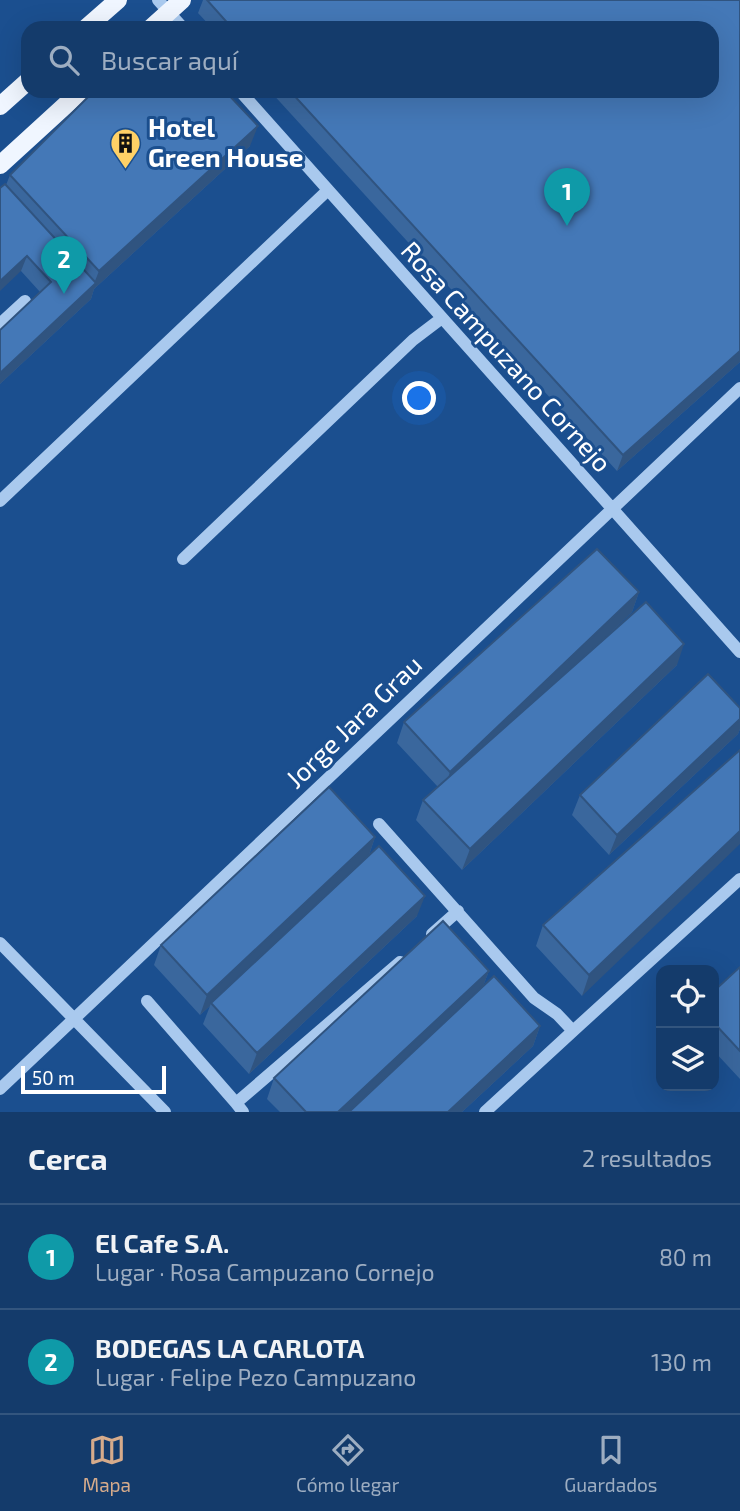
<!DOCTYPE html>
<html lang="es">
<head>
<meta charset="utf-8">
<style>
  body { margin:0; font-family:"Exo 2",sans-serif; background:#1d4271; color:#f1f3f6 }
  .controls { position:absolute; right:21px; bottom:21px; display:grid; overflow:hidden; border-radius:14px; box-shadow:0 7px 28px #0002 }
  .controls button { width:63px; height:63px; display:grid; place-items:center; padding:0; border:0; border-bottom:2px solid #33557e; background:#143b6b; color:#f1f3f6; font:35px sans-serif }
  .scale { position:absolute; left:21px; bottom:18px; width:145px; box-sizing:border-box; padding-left:7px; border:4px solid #fff; border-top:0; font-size:19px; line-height:24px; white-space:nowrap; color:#fff; -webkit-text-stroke:5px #1b4f8f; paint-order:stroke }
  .you { position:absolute; left:420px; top:399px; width:24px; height:24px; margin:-18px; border:5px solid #fff; border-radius:50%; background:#1a73e8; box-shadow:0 0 0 10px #1a73e833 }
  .badge { display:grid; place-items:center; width:46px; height:46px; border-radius:50%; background:#d6ab8b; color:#fff; font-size:23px; font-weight:700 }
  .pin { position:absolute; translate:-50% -58px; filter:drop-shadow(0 2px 4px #0008) }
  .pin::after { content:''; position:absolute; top:37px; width:24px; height:21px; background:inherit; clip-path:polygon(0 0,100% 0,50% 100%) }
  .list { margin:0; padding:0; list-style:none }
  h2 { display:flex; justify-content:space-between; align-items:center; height:91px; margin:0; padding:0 28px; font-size:30px }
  h2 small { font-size:23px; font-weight:400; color:#9dadc1 }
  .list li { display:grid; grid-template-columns:46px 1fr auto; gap:21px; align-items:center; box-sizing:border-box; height:105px; padding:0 28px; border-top:2px solid #33557e }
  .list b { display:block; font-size:26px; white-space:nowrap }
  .list p { margin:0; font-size:23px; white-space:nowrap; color:#9dadc1 }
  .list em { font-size:23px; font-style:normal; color:#9dadc1 }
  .icon { flex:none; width:38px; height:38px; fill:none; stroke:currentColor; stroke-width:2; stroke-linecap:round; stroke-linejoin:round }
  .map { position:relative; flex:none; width:740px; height:1112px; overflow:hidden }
  .search { position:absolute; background:#143b6b; box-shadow:0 7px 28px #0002; left:21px; right:21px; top:21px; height:77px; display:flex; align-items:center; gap:18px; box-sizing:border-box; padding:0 24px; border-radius:21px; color:#9dadc1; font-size:26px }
  .sheet { height:301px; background:#143b6b }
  nav { display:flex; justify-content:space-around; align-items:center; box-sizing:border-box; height:98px; border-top:2px solid #33557e; background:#143b6b; font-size:19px; color:#9dadc1 }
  nav a { display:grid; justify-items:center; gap:4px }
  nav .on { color:#d6ab8b }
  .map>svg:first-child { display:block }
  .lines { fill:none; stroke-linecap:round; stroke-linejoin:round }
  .minor { stroke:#a9c9ee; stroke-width:12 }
  .major { stroke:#f0f6ff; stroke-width:18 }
  .wall { fill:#3a679d }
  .shaded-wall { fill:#305480 }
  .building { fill:#4478b7; stroke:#305480; stroke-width:2 }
  .labels { text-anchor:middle; stroke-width:6; stroke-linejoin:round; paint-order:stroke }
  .poi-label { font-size:26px; font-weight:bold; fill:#fff; stroke:#1b4f8f; text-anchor:start }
  .street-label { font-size:26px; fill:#fff; stroke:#1b4f8f }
</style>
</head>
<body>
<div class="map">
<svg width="740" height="1112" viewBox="0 0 740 1112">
  <rect width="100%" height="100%" fill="#1b4f8f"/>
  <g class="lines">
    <path class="minor" d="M 158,0 L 183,28
      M 240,91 L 740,652
      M 0,324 L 25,301
      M 0,501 L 328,190
      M 183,559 L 413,340 L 442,318
      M 379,824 L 534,998 L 557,1014 L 573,1031 L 740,879
      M 432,934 L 458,911
      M 0,943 L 165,1112
      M 147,1001 L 236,1103
      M 0,1089 L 740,388
      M 243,1112 L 236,1103 L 400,962
      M 485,1112 L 573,1031"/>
    <path class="major" d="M 86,28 L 118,0
      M 151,28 L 182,0
      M 0,106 L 28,81
      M 0,165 L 81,91"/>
  </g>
  <path class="wall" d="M 203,0 L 740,0 L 740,362 L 617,471 L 270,91 L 712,91 L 712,28 L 212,28 L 198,13 Z
    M 250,146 L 94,289 L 91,299 L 0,384 L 0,330 L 40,292 L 21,271 L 6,185 L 10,175 Z
    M 639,592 L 632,612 L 600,643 L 677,665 L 462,870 L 416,820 L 423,800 L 438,787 L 397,743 L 404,722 Z
    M 740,708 L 740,729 L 738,734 L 609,855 L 572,815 L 580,795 Z
    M 740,750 L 582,996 L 536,946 L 543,925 Z
    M 375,837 L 369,855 L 417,916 L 249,1074 L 203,1024 L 210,1006 L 200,1015 L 154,965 L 161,945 Z
    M 740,967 L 740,1079 L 714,1051 L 714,991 Z
    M 489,971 L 483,986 L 540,1026 L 533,1046 L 462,1112 L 280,1112 L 267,1099 L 274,1078 Z"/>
  <path class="shaded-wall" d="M 258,126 L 250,146 L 94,289 L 91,299 L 0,384 L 0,373 L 93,286 L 99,271 Z
    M 27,256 L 21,271 L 0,291 L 0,281 Z
    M 740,351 L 740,362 L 617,471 L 623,455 Z
    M 639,592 L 632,612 L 443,793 L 450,772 Z
    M 684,644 L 677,665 L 462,870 L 470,849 Z
    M 740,719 L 740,729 L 738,734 L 609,855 L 617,835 Z
    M 740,831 L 740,844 L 582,996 L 589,975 Z
    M 375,837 L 368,858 L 211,1003 L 210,1006 L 200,1015 L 207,995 Z
    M 425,896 L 417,916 L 249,1074 L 257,1053 Z
    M 489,971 L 481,991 L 352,1112 L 338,1112 Z
    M 540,1026 L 533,1046 L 462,1112 L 448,1112 Z"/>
  <path class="building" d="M 207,0 L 740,0 L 740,351 L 623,455 L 290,91 L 712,91 L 712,28 L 232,28 Z
    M 163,24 L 167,28 L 158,28 Z
    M 94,91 L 225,91 L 258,126 L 99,271 L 10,175 Z
    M 5,184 L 96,283 L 0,373 L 0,330 L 51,282 L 27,256 L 0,281 L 0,188 Z
    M 597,549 L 639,592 L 450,772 L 404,722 Z
    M 646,602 L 684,644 L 470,849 L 423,800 Z
    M 708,674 L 740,708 L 740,719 L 617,835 L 580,795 Z
    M 740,750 L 740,831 L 589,975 L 543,925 Z
    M 329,787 L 375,837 L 207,995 L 161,945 Z
    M 379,846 L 425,896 L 257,1053 L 211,1003 Z
    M 443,921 L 489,971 L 338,1112 L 306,1112 L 274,1078 Z
    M 740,967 L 740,1051 L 714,1023 L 714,991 Z
    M 494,976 L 540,1026 L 448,1112 L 349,1112 Z"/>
  <defs>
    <symbol id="building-pin" viewBox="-11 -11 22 30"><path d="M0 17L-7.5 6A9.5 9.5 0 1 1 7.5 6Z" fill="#ffd166" stroke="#1b4f8f"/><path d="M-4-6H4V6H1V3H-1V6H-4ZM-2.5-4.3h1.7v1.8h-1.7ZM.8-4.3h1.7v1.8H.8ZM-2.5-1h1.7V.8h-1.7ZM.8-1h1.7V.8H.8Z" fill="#111"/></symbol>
  </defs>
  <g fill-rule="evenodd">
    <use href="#building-pin" x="108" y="126" width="35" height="47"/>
  </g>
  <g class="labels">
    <g class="poi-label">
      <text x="148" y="137">Hotel<tspan x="148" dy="30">Green House</tspan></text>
    </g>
    <g class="street-label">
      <text transform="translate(506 357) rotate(48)" y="9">Rosa Campuzano Cornejo</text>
      <text transform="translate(354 722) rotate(-44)" y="9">Jorge Jara Grau</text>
    </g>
  </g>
</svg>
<div class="controls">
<button><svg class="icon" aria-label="locate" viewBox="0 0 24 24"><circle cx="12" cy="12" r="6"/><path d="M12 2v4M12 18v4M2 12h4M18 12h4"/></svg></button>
<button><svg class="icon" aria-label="layers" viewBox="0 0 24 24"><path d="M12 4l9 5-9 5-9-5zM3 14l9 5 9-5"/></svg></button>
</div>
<div class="scale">50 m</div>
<div class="you"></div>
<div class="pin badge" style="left:567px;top:226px;background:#0f9aa8">1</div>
<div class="pin badge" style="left:64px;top:294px;background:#0f9aa8">2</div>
<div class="search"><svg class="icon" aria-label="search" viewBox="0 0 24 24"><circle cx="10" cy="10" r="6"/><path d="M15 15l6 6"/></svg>Buscar aquí</div>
</div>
<section class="sheet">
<h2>Cerca<small>2 resultados</small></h2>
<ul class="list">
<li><span class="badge" style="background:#0f9aa8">1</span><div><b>El Cafe S.A.</b><p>Lugar · Rosa Campuzano Cornejo</p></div><em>80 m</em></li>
<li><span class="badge" style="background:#0f9aa8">2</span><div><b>BODEGAS LA CARLOTA</b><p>Lugar · Felipe Pezo Campuzano</p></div><em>130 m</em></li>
</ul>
</section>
<nav>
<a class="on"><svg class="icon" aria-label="map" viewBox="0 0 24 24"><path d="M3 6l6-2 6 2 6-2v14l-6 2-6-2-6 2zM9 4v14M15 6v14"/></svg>Mapa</a>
<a><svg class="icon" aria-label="directions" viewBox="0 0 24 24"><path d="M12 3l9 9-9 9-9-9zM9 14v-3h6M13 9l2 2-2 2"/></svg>Cómo llegar</a>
<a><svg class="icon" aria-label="saved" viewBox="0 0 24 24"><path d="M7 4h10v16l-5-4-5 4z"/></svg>Guardados</a>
</nav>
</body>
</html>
